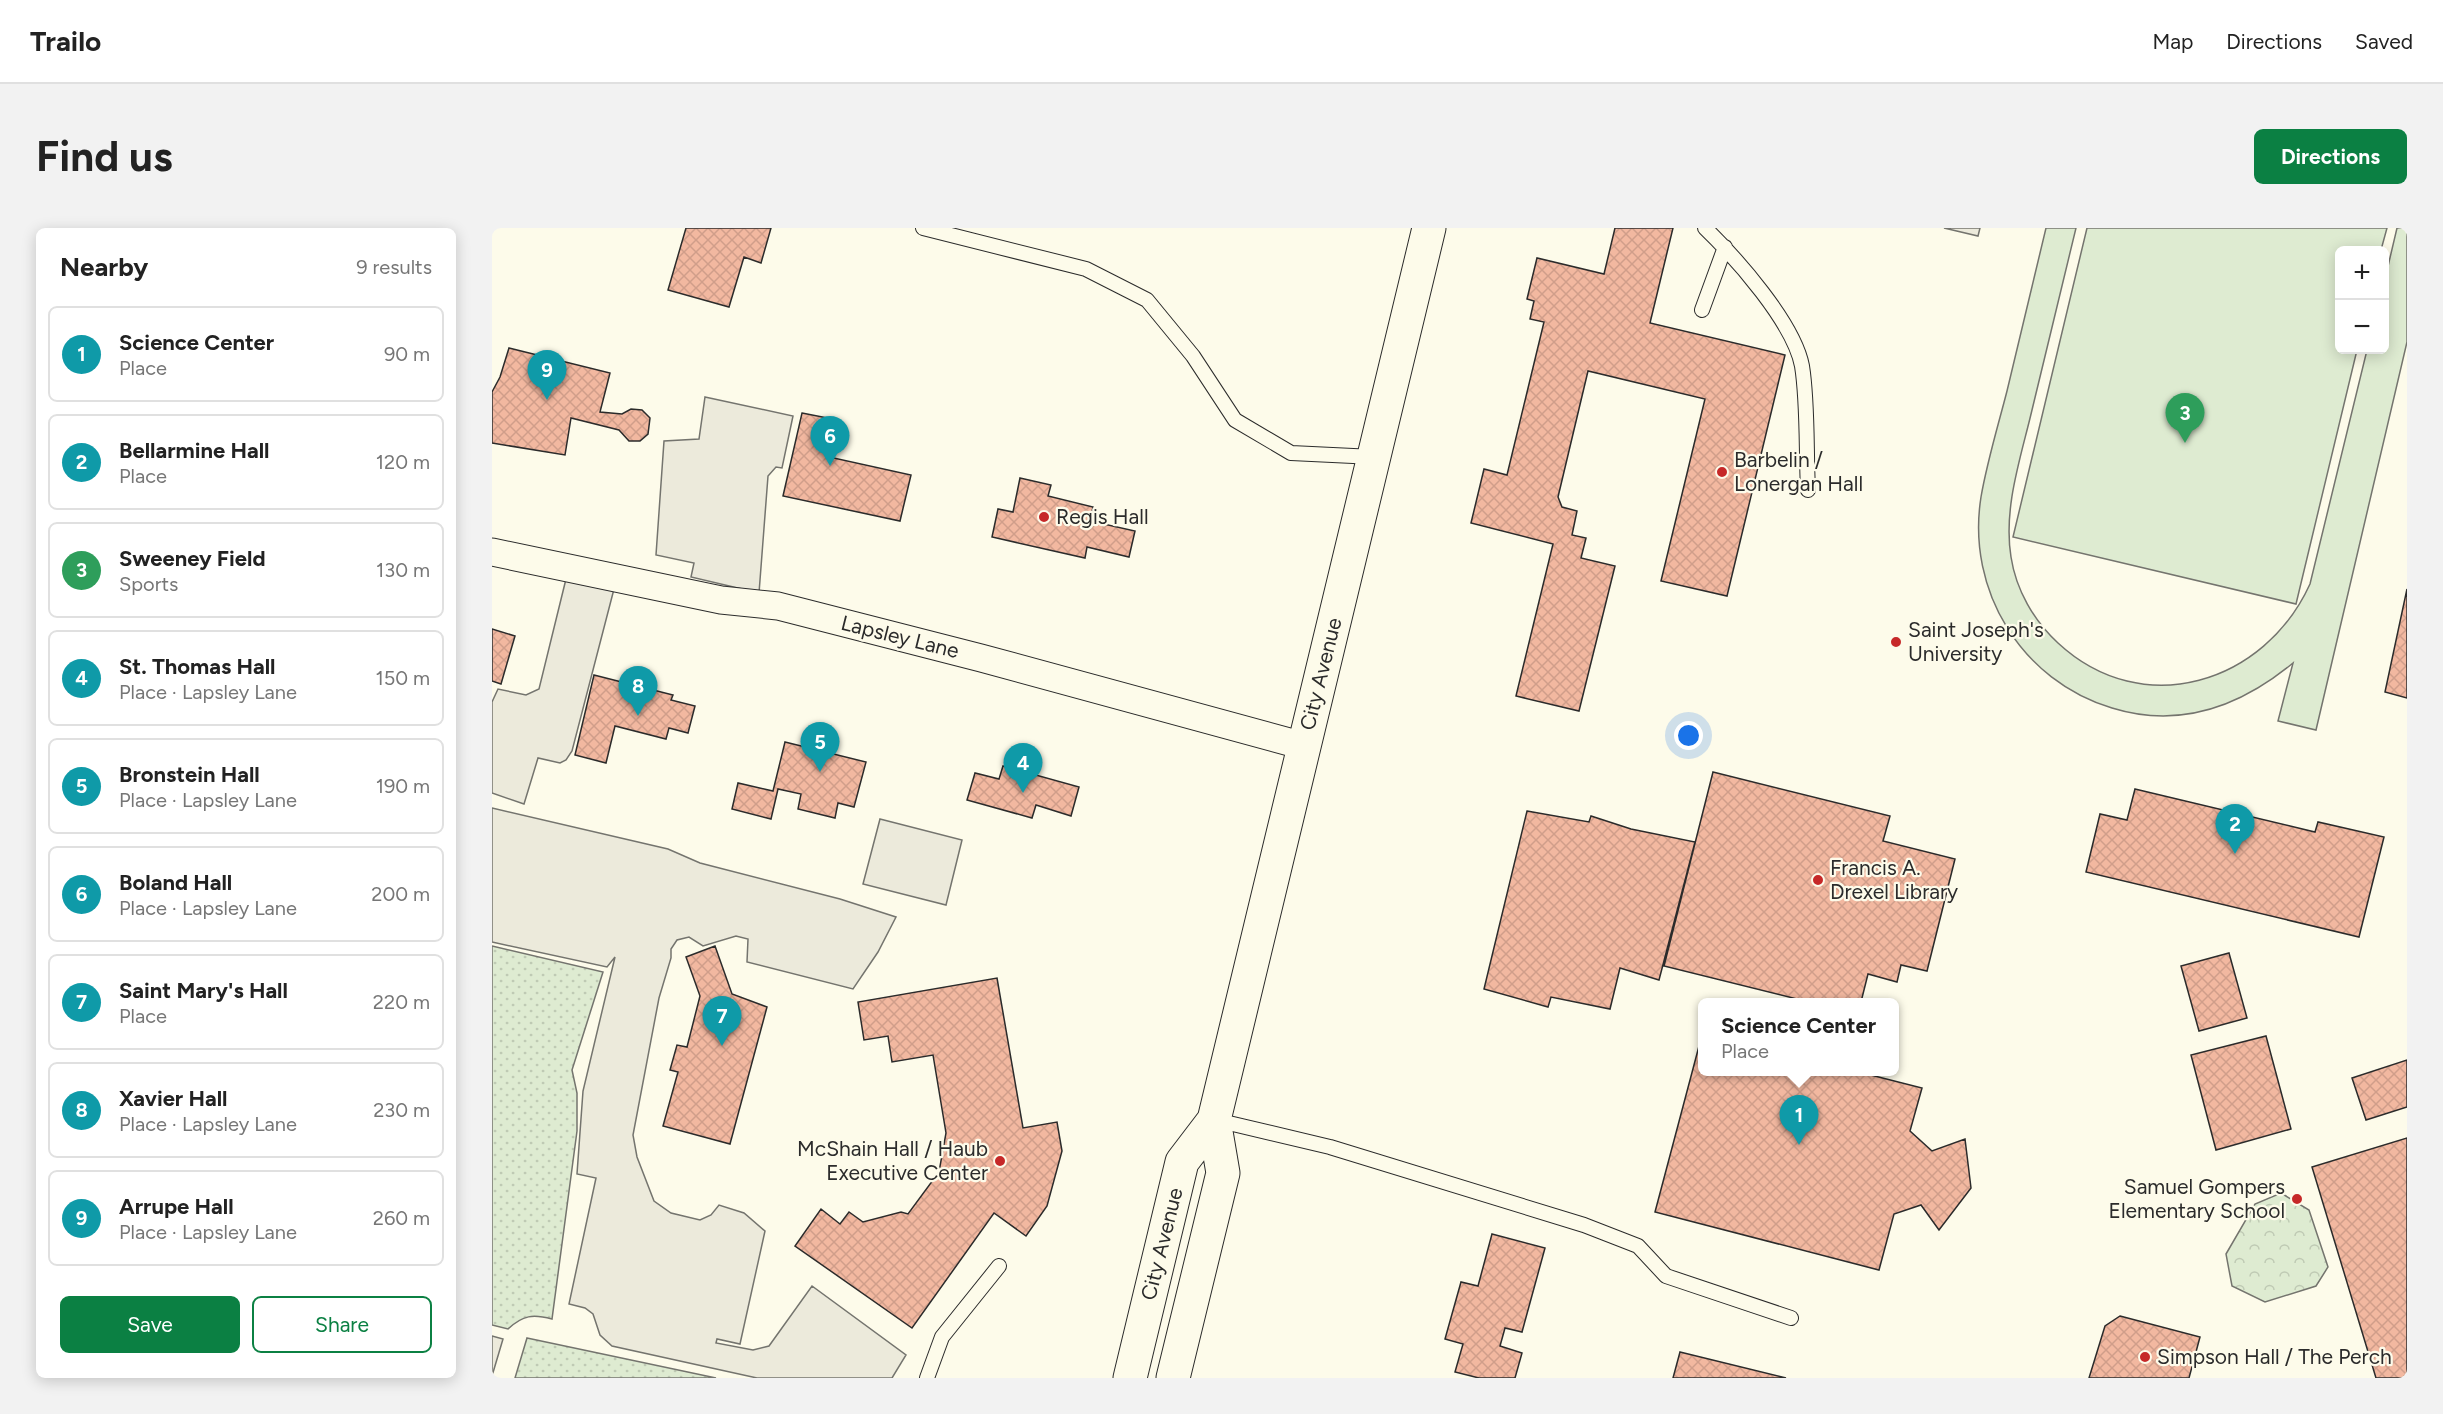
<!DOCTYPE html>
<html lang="en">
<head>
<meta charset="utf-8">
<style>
  body { margin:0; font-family:Figtree,sans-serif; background:#f2f2f2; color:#222 }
  .controls { position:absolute; right:18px; top:18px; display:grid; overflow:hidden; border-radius:9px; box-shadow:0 3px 15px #0003 }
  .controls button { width:54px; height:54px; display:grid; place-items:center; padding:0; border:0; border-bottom:2px solid #e0e0e0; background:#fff; color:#222; font:30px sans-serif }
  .you { position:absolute; left:1197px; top:508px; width:21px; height:21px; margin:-15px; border:4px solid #fff; border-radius:50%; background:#1a73e8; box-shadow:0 0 0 9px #1a73e833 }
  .badge { display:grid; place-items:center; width:39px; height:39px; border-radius:50%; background:#0b8043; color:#fff; font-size:20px; font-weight:700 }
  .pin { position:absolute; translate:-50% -50px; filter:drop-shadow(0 2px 3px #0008) }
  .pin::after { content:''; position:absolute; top:32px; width:21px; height:18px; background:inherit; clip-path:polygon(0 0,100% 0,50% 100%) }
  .popup { position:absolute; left:1206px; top:770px; width:201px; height:78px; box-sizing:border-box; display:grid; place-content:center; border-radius:9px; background:#fff; filter:drop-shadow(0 2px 4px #0005); font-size:20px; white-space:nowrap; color:#767676 }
  .popup b { font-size:22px; color:#222 }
  .popup::after { content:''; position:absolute; left:50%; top:100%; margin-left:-12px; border:12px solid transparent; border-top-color:#fff }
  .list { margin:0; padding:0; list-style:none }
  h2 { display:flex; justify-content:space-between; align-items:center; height:78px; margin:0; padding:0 24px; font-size:26px }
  h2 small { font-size:20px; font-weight:400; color:#767676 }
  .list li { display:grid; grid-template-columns:39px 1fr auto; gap:18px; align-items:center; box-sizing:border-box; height:96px; margin:0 12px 12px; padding:0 12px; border:2px solid #e0e0e0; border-radius:9px }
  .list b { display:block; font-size:22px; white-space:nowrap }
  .list p { margin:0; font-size:20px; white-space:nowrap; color:#767676 }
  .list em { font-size:20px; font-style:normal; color:#767676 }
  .actions { display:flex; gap:12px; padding:18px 24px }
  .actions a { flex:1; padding:14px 0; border:2px solid #0b8043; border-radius:9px; text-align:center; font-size:21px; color:#0b8043 }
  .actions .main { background:#0b8043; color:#fff }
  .map { position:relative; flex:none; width:1915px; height:1150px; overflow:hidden; border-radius:9px }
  header { display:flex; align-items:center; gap:36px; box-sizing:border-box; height:84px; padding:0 30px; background:#fff; border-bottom:2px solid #e0e0e0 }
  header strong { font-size:28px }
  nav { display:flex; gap:33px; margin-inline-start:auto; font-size:21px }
  .intro { display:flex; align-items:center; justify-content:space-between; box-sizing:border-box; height:144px; padding:0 36px }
  h1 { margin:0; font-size:42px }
  .button { padding:15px 27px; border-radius:9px; background:#0b8043; color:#fff; font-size:21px; font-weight:700 }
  main { display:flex; gap:36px; padding:0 36px }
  aside { flex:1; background:#fff; border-radius:9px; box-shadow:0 3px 15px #0003 }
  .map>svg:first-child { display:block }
  .grass { fill:url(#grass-dots); stroke:#74746e; stroke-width:1.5 }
  .park { fill:url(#park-crowns); stroke:#74746e; stroke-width:1.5 }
  .garden { fill:#deebd1; stroke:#74746e; stroke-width:1.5 }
  .parking { fill:#eceadb; stroke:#74746e; stroke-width:1.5 }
  .building { fill:url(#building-cross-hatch); stroke:#2b2b2b; stroke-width:1.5 }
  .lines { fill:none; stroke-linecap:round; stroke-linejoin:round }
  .service-casing { stroke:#2b2b2b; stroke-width:16 }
  .minor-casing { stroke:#2b2b2b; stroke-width:29 }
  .trunk-casing { stroke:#2b2b2b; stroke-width:35 }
  .service { stroke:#fdfbea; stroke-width:14 }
  .minor { stroke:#fdfbea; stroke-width:27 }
  .trunk { stroke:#fdfbea; stroke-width:33 }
  .poi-dot { fill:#c62828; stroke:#fdfbea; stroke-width:2 }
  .labels { text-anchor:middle; stroke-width:4.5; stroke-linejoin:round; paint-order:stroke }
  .poi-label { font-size:21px; fill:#2b2b2b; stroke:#fdfbea; text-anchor:start }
  .street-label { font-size:21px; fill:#2b2b2b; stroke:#fdfbea }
</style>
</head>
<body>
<header>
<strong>Trailo</strong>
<nav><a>Map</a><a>Directions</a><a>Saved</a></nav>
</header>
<div class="intro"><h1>Find us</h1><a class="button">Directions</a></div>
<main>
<aside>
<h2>Nearby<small>9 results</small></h2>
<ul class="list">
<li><span class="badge" style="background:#0f9aa8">1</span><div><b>Science Center</b><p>Place</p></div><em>90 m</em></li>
<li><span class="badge" style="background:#0f9aa8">2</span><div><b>Bellarmine Hall</b><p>Place</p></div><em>120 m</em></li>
<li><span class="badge" style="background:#2e9e5b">3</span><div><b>Sweeney Field</b><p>Sports</p></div><em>130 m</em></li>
<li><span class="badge" style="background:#0f9aa8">4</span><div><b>St. Thomas Hall</b><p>Place · Lapsley Lane</p></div><em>150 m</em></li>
<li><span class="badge" style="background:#0f9aa8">5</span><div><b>Bronstein Hall</b><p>Place · Lapsley Lane</p></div><em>190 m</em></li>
<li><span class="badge" style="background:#0f9aa8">6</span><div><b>Boland Hall</b><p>Place · Lapsley Lane</p></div><em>200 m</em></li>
<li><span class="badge" style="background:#0f9aa8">7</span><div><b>Saint Mary's Hall</b><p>Place</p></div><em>220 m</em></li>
<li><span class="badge" style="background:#0f9aa8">8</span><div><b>Xavier Hall</b><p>Place · Lapsley Lane</p></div><em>230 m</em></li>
<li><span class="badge" style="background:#0f9aa8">9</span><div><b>Arrupe Hall</b><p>Place · Lapsley Lane</p></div><em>260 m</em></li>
</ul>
<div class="actions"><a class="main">Save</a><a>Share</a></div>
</aside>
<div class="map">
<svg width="1915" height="1150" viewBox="0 0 1915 1150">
  <defs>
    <pattern id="grass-dots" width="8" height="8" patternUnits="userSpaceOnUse" patternTransform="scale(1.5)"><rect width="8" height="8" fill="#deebd1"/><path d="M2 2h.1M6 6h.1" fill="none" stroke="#bfcab4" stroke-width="1.8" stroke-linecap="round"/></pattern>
    <pattern id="park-crowns" width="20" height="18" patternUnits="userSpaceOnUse" patternTransform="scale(1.5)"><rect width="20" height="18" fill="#deebd1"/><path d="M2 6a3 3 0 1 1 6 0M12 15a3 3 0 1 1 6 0" fill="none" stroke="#bfcab4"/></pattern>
    <pattern id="building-cross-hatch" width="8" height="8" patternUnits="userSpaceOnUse" patternTransform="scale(1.5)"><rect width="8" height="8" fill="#f2b8a0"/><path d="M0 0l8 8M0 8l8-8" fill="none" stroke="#d09e8a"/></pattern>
  </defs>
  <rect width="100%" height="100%" fill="#fdfbea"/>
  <path class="grass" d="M 0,718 L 111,744 L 80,842 L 85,865 L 85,903 L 60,1091 C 41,1086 31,1087 16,1101 L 0,1097 Z
    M 35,1110 L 224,1150 L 23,1150 Z"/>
  <path class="park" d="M 1789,965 L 1817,982 L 1836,1039 L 1824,1058 L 1773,1074 L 1740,1058 L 1734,1026 L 1763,976 Z"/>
  <path class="garden" d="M 1554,0 L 1584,0 C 1569,61 1555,121 1540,182 C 1529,229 1511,280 1519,329 C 1524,362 1542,393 1566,415 C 1651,494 1773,455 1818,356 L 1875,122 L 1892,122 L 1893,51 L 1905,0 L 1915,0 L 1915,114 L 1824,502 L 1786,493 L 1801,435 C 1749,478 1688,501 1620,480 C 1530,453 1474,363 1489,269 C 1495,234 1506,198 1515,163 C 1528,109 1541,54 1554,0 Z
    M 1595,0 L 1895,0 L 1889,22 L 1848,22 L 1848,122 L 1865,122 L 1804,376 L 1521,309 Z"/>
  <path class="parking" d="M 1452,0 L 1488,0 L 1486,8 Z
    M 213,169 L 301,188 L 290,240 L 284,239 L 276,248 L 267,365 L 199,349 L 202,335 L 164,327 L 172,213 L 207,211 Z
    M 74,351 L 122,361 L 80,523 L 74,532 L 68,535 L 46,530 L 32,576 L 0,565 L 0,474 L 6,461 L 34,467 L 47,461 Z
    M 0,580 L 176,621 L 208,635 L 348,671 L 404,689 L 386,724 L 361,761 L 255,734 L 256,711 L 244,708 L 211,718 L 197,709 L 185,712 L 179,721 L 179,730 L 167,770 L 141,907 L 145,929 L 162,973 L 179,985 L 208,992 L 219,987 L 227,977 L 252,985 L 273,1003 L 248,1116 L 225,1111 L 224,1115 L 261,1122 L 277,1118 L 320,1058 L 414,1127 L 400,1150 L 265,1150 L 120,1118 L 108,1107 L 101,1086 L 93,1080 L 77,1076 L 104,950 L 85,946 L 91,863 L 123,729 L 115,739 L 0,714 Z
    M 388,591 L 470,612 L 454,677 L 371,656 Z
    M 0,1108 L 11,1111 L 0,1148 Z"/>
  <path class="building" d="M 194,0 L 279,0 L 269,35 L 252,29 L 237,79 L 176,62 Z
    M 1123,0 L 1181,0 L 1158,95 L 1293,127 L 1235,368 L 1169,353 L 1213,171 L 1096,143 L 1066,269 L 1070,279 L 1085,283 L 1080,307 L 1094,310 L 1089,330 L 1123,338 L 1087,483 L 1024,468 L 1061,316 L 979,295 L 992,241 L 1015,247 L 1052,94 L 1038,91 L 1042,73 L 1035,71 L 1045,30 L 1112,46 Z
    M 17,120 L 118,145 L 108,184 L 130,186 L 139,181 L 150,182 L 158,190 L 156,206 L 148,213 L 137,213 L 127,202 L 79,190 L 73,227 L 0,215 L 0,164 L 8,149 Z
    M 310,185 L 346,192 L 337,229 L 419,247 L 408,293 L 291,268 Z
    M 528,250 L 559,257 L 556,268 L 601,279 L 598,293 L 643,303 L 637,329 L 595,319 L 593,330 L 500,309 L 506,281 L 521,284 Z
    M 1915,361 L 1915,470 L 1893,464 Z
    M 0,401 L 23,408 L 9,456 L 0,453 Z
    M 102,447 L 181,467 L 179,472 L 203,478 L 196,505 L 177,500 L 174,511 L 123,498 L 114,535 L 83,527 Z
    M 293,514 L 374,534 L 362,579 L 346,575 L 343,590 L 306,581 L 309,566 L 286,561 L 279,591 L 240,581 L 246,555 L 281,563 Z
    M 511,538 L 587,559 L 579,588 L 544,577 L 540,590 L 475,572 L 483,545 L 507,551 Z
    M 1221,544 L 1398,588 L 1391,613 L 1463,631 L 1435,743 L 1409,737 L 1405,754 L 1376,746 L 1369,774 L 1317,774 L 1172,738 Z
    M 1643,561 L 1823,604 L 1826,594 L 1892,609 L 1867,709 L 1594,644 L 1608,586 L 1635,592 Z
    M 1035,583 L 1097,594 L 1099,588 L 1139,601 L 1203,614 L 1167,752 L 1128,740 L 1118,781 L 1059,769 L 1056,779 L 992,761 Z
    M 223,718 L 240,766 L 275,779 L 238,916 L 171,898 L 186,844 L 178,842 L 185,817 L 195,819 L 208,768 L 194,729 Z
    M 1737,725 L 1755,790 L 1707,803 L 1689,738 Z
    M 505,750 L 531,900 L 565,894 L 570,923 L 555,978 L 534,1008 L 502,985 L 420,1100 L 303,1018 L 329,981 L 348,996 L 357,984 L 371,994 L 409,984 L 416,986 L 447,944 L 454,905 L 441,827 L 400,834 L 396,808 L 372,812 L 366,774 Z
    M 1211,803 L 1211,844 L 1367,844 L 1430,860 L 1418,903 L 1440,923 L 1473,911 L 1479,960 L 1447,1002 L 1429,977 L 1402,986 L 1387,1042 L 1163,984 Z
    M 1774,808 L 1799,901 L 1724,922 L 1699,827 Z
    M 1915,832 L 1915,879 L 1874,892 L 1860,850 Z
    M 1915,910 L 1915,1150 L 1884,1150 L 1820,939 Z
    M 1000,1006 L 1053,1020 L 1030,1104 L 1013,1100 L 1008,1118 L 1030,1125 L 1023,1150 L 987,1150 L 963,1144 L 971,1116 L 953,1111 L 969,1054 L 986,1058 Z
    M 1628,1088 L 1708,1109 L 1697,1150 L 1597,1150 L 1613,1098 Z
    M 1188,1124 L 1294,1150 L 1181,1150 Z"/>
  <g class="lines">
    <defs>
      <path id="service" d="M 431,0 L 594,41 L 655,72 L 701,128 L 743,192 L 799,225 L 882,229
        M 1213,0 C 1244,30 1302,95 1310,138 C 1316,175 1314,223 1316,262
        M 1210,82 L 1233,19
        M 724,892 L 838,919 L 1092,997 L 1146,1018 L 1174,1048 L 1299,1090
        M 435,1150 L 450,1109 L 507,1038"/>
      <path id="minor" d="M 0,324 L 229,372 L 286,378 L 489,430 L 812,518"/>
      <path id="trunk" d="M 638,1150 L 690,934 L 722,892 L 937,0
        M 681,1150 L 731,945 L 722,892"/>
    </defs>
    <use href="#service" class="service-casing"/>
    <use href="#minor" class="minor-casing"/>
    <use href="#trunk" class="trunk-casing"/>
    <use href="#service" class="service"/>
    <use href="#minor" class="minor"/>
    <use href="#trunk" class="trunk"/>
  </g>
  <g class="poi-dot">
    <circle cx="1230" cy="244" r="6"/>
    <circle cx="552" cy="289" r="6"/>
    <circle cx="1404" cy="414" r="6"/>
    <circle cx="1326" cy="652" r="6"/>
    <circle cx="508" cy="933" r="6"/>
    <circle cx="1805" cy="971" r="6"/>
    <circle cx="1653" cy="1129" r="6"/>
  </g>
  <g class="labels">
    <g class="poi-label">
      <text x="1242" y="239">Barbelin /<tspan x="1242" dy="24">Lonergan Hall</tspan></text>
      <text x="564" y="296">Regis Hall</text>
      <text x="1416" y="409">Saint Joseph's<tspan x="1416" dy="24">University</tspan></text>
      <text x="1338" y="647">Francis A.<tspan x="1338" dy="24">Drexel Library</tspan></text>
      <text x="496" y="928" text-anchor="end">McShain Hall / Haub<tspan x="496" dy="24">Executive Center</tspan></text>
      <text x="1793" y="966" text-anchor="end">Samuel Gompers<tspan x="1793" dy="24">Elementary School</tspan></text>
      <text x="1665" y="1136">Simpson Hall / The Perch</text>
    </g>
    <g class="street-label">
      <text transform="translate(408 409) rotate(14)" y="7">Lapsley Lane</text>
      <text transform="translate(829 446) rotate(-76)" y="7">City Avenue</text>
      <text transform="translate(670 1016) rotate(-76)" y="7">City Avenue</text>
    </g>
  </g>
</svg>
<div class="controls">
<button>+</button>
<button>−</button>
</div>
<div class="you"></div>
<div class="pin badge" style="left:1307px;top:917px;background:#0f9aa8">1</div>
<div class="popup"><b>Science Center</b>Place</div>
<div class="pin badge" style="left:1743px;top:626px;background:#0f9aa8">2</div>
<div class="pin badge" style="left:1693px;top:215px;background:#2e9e5b">3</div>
<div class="pin badge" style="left:531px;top:565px;background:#0f9aa8">4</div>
<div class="pin badge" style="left:328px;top:544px;background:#0f9aa8">5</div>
<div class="pin badge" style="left:338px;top:238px;background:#0f9aa8">6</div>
<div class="pin badge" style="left:230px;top:818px;background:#0f9aa8">7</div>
<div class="pin badge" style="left:146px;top:488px;background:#0f9aa8">8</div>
<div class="pin badge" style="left:55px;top:172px;background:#0f9aa8">9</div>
</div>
</main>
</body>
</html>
